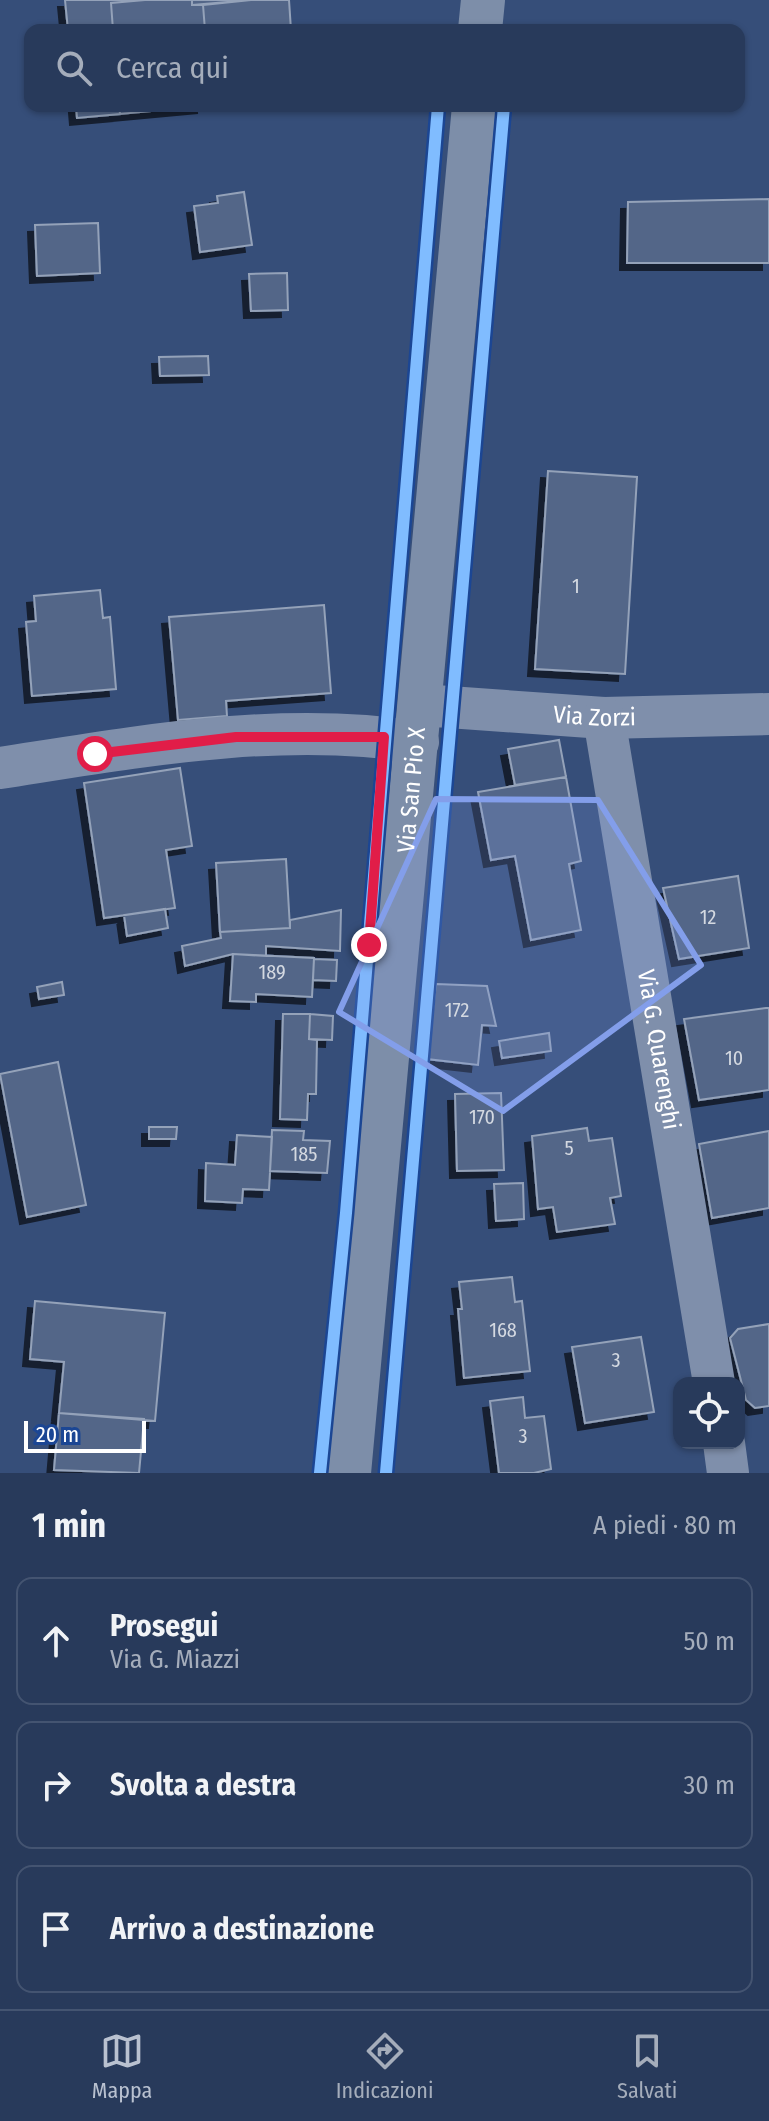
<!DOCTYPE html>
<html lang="it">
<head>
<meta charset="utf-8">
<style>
  body { margin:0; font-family:"Fira Sans Condensed",sans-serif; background:#344564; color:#f1f3f6 }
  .controls { position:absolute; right:24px; bottom:24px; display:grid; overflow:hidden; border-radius:16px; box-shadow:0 2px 6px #0004 }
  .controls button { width:72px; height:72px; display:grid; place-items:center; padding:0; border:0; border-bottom:2px solid #445471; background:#283a5b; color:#f1f3f6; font:40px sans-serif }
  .scale { position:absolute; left:24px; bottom:20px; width:122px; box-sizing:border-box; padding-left:8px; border:4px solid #fff; border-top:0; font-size:22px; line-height:28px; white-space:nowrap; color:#fff; -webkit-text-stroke:6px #1b4694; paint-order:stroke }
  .stop { position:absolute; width:24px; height:24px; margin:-18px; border:6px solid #e11d48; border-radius:50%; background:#fff }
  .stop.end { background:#e11d48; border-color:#fff; box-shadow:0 2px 8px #0008 }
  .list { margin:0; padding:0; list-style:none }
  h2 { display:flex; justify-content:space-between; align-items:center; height:104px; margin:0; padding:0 32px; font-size:34px }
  h2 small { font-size:26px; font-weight:400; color:#a5adbb }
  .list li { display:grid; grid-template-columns:52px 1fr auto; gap:24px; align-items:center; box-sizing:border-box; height:128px; margin:0 16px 16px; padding:0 16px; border:2px solid #445471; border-radius:16px }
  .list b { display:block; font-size:30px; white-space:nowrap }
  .list p { margin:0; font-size:26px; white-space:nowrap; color:#a5adbb }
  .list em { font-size:26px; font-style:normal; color:#a5adbb }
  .icon { flex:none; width:44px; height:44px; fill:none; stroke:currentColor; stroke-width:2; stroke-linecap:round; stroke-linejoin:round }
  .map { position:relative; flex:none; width:769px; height:1473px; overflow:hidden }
  .search { position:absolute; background:#283a5b; box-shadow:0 2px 6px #0004; left:24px; right:24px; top:24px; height:88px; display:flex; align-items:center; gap:20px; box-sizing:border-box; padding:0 28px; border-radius:16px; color:#a5adbb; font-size:30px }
  .sheet { height:536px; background:#283a5b }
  nav { display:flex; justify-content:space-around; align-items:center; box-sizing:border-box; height:112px; border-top:2px solid #445471; background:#283a5b; font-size:22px; color:#a5adbb }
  nav a { display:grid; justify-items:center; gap:4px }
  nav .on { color:#b9c1d0 }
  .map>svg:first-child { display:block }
  .building { fill:#536688; stroke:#94a2b9; stroke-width:2; filter:url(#shadow) }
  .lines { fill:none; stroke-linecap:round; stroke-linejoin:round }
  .minor { stroke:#7f8fab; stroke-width:42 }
  .major { stroke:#7d8ea9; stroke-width:44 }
  .cycleway-casing { stroke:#1b4694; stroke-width:17 }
  .cycleway { stroke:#80bcff; stroke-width:12 }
  .route { stroke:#e11d48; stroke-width:10 }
  .marked { fill:#839eea; fill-opacity:0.2; stroke:#839eea; stroke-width:6; stroke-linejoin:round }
  .labels { text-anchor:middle; stroke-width:8; stroke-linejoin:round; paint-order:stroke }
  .number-label { font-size:20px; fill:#d4d9e1 }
  .street-label { font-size:24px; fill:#fff; stroke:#1b4694 }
</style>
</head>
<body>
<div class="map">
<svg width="769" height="1473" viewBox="0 0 769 1473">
  <defs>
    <filter id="shadow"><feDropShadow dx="-7" dy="7" stdDeviation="0" flood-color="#0009"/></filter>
  </defs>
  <rect width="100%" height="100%" fill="#364e79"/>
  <path class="building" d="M 65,0 L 145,0 L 111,3 L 113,30 L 68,30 Z
    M 145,0 L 192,0 L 192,5 L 203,5 L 205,30 L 113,30 L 111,3 Z
    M 192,0 L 251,0 L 192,5 Z
    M 251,0 L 289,0 L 291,30 L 205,30 L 203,5 Z
    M 76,106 L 119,106 L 120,114 L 77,118 Z
    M 119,106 L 205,106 L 120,114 Z
    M 244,192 L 252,245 L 200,252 L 194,206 L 218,203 L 217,196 Z
    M 769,199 L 769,263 L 627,263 L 628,202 Z
    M 98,223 L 100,273 L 37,276 L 35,225 Z
    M 287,273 L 288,310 L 251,311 L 249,274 Z
    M 208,356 L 209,375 L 160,376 L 159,357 Z
    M 548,471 L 637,477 L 625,674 L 535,669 Z
    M 100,590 L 103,618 L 110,617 L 116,689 L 32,696 L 26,622 L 36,621 L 34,596 Z
    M 324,605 L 331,693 L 226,701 L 227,716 L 178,720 L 169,617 Z
    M 559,740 L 566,777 L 515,785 L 508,749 Z
    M 180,768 L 192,846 L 166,850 L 175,908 L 104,918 L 84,783 Z
    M 566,777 L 581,861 L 569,864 L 581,930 L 531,940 L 515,856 L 491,860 L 478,792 Z
    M 286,859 L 290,928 L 220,932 L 216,863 Z
    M 738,876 L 749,948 L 679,959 L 663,888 Z
    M 165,909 L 168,928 L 127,936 L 124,915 Z
    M 341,910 L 340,951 L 266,946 L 266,956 L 233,954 L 185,966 L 182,946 L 221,938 L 220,932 L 290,928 L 290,920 Z
    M 233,954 L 314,958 L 312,997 L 256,994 L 256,1002 L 230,1001 Z
    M 314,959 L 337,960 L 336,981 L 313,980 Z
    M 62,982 L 64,995 L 39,999 L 37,987 Z
    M 436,984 L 487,986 L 496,1026 L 482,1025 L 478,1065 L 427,1059 Z
    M 766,1008 L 769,1008 L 769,1090 L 699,1100 L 684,1019 Z
    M 283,1014 L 310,1014 L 309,1039 L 317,1040 L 316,1094 L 308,1094 L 307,1120 L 280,1119 Z
    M 310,1014 L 333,1016 L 332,1040 L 309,1039 Z
    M 549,1033 L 551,1051 L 502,1058 L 499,1041 Z
    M 58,1062 L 86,1205 L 27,1217 L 0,1074 Z
    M 501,1093 L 504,1170 L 457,1171 L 455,1094 Z
    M 149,1127 L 177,1127 L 176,1139 L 149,1139 Z
    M 587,1128 L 589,1141 L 612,1138 L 621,1196 L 610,1198 L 615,1224 L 557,1232 L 553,1207 L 538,1209 L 532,1136 Z
    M 272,1130 L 304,1131 L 303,1140 L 330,1141 L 327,1173 L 270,1171 Z
    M 769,1131 L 769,1208 L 712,1218 L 699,1144 Z
    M 237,1135 L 272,1137 L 269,1190 L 243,1189 L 242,1203 L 205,1201 L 206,1163 L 235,1165 Z
    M 523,1183 L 524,1219 L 496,1221 L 494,1184 Z
    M 512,1277 L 515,1302 L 522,1301 L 530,1371 L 464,1378 L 458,1309 L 462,1309 L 459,1282 Z
    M 35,1301 L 165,1313 L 155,1421 L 59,1413 L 64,1362 L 30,1359 Z
    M 769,1324 L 769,1406 L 755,1408 L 746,1400 L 730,1338 L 738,1329 Z
    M 641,1337 L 654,1412 L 585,1423 L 572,1347 Z
    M 523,1397 L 525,1418 L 544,1416 L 551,1469 L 534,1473 L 499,1473 L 490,1401 Z
    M 59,1413 L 144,1419 L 139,1473 L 54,1470 Z"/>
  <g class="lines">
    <g class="minor">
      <path id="s1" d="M 421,705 L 604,718 L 769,714"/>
      <path id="s2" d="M 604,718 L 714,1383"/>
      <path d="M 0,768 C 136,747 280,720 418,742"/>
      <path d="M 724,1443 L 728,1473"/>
    </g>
    <g class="major">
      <path d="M 480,30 L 483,0"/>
      <path id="s3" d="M 349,1473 L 474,106"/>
    </g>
    <defs>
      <path id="cycleway" d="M 320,1473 L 346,1213 L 438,106
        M 386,1473 L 504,106"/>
    </defs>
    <use href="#cycleway" class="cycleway-casing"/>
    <use href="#cycleway" class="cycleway"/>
  </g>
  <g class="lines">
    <path class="route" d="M 95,754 L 236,737 L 384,737 L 369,945"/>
  </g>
  <path class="marked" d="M 436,799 L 598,800 L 701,965 L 503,1111 L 339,1012 Z"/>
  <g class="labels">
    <g class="number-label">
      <text x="576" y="593">1</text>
      <text x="708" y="924">12</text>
      <text x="272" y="979">189</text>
      <text x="457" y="1017">172</text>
      <text x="734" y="1065">10</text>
      <text x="482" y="1124">170</text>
      <text x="569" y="1155">5</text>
      <text x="304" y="1161">185</text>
      <text x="503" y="1337">168</text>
      <text x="616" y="1367">3</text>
      <text x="523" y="1443">3</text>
    </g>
    <g class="street-label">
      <text dy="8" stroke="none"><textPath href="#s1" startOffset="174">Via Zorzi</textPath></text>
      <text dy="8" stroke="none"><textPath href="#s3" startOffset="686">Via San Pio X</textPath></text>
      <text dy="8" stroke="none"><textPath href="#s2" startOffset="336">Via G. Quarenghi</textPath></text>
    </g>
  </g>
</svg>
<div class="controls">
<button><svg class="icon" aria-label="locate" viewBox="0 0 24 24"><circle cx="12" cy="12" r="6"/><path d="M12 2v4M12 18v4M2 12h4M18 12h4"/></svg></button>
</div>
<div class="scale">20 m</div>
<div class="stop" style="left:95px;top:754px"></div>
<div class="stop end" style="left:369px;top:945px"></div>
<div class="search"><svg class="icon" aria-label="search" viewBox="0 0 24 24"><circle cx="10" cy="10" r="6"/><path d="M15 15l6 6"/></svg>Cerca qui</div>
</div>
<section class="sheet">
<h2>1 min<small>A piedi · 80 m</small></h2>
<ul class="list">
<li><svg class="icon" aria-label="ahead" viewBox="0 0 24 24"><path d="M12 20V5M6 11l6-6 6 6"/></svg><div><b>Prosegui</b><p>Via G. Miazzi</p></div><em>50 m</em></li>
<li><svg class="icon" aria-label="right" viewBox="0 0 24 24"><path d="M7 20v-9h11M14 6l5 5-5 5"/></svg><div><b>Svolta a destra</b></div><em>30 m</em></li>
<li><svg class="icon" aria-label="arrive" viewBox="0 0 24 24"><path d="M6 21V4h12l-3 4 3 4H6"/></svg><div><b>Arrivo a destinazione</b></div></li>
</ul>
</section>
<nav>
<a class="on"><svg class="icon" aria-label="map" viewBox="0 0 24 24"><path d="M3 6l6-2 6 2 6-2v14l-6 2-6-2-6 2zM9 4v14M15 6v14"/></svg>Mappa</a>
<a><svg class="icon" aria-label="directions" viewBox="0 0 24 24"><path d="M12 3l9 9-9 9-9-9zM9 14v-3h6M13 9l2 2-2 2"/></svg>Indicazioni</a>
<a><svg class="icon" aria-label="saved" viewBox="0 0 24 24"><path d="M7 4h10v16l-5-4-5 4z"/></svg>Salvati</a>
</nav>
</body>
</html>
